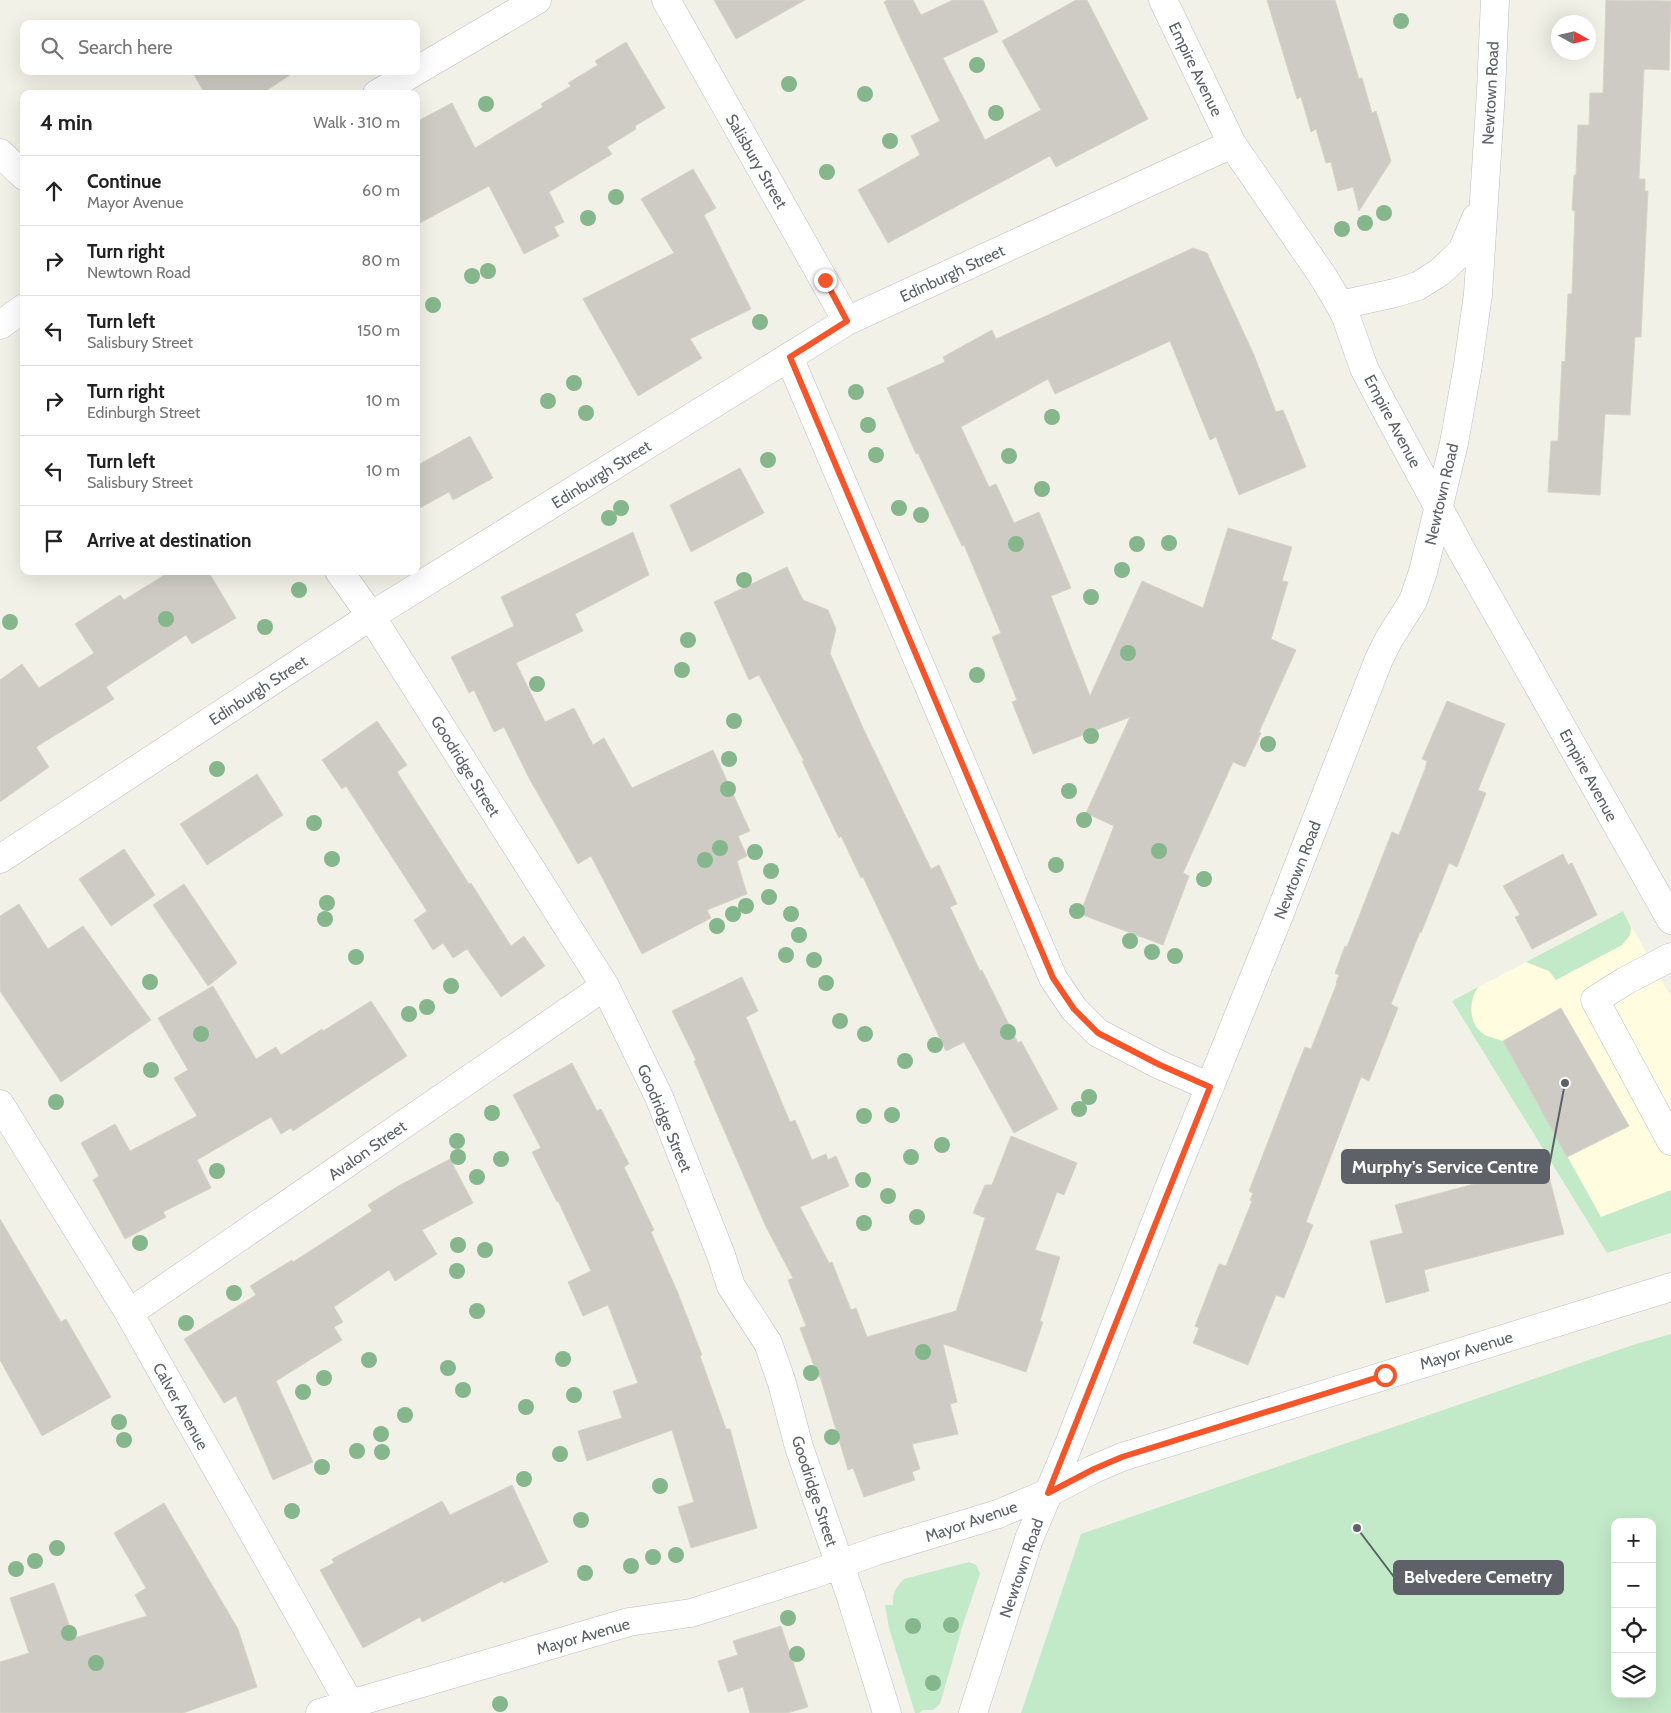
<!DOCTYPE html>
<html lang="en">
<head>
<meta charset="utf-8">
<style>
  body { margin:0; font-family:Cabin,sans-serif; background:#f2f2f2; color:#222 }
  .controls { position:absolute; right:15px; bottom:15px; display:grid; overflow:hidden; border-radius:10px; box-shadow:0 5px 20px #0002 }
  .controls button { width:45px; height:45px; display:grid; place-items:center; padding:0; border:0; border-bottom:1px solid #e0e0e0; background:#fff; color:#222; font:25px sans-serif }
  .compass { position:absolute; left:1551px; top:15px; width:45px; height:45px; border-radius:50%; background:#fff; box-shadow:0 5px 20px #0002; rotate:98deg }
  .stop { position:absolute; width:15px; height:15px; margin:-11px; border:4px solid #f55529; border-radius:50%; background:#fff }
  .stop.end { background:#f55529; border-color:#fff; box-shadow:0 1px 5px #0008 }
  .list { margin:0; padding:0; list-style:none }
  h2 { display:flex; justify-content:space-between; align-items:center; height:65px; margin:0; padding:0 20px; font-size:21px }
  h2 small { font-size:16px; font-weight:400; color:#767676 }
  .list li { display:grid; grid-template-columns:32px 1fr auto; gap:15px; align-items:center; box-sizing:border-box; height:70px; padding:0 20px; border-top:1px solid #e0e0e0 }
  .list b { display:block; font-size:19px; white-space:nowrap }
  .list p { margin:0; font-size:16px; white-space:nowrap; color:#767676 }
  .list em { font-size:16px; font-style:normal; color:#767676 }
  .icon { flex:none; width:28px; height:28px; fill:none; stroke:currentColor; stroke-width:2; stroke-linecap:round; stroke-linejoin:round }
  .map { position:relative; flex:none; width:1671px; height:1713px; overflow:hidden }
  .search { position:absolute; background:#fff; box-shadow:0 5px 20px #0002; left:20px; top:20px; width:400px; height:55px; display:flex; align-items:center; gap:12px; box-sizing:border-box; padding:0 18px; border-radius:10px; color:#767676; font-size:19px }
  .panel { position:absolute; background:#fff; box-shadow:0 5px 20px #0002; left:20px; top:90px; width:400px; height:485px; border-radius:10px }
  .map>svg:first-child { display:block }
  .commercial { fill:#fffcdf }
  .green { fill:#c2eac8; fill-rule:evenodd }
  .building { fill:#cdcbc4; stroke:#d7d4c5 }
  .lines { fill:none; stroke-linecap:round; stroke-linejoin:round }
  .minor-casing { stroke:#bbbec3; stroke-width:29 }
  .minor { stroke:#fff; stroke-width:28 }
  .tree { fill:#86b68b }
  .route { stroke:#f55529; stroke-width:6 }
  .labels { text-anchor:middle; stroke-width:4; stroke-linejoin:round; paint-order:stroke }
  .street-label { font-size:16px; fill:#5e6168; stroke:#fff }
  .leader { fill:none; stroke:#5e6168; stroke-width:2 }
  .callout-dot { fill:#5e6168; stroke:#fff; stroke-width:2 }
  .callout { fill:#5e6168; stroke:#5e6168; stroke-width:2 }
  .callout-label { font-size:18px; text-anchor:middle; font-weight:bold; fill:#fff }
</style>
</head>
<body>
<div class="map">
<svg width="1671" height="1713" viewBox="0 0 1671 1713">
  <rect width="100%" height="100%" fill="#f1f1e7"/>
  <path class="commercial" d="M 1623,911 L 1671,997 L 1671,1233 L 1607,1253 L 1452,1001 Z"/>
  <path class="green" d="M 1623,911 L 1631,927 L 1630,935 L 1622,945 L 1556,980 L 1549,971 L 1526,962 Z
    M 1478,987 C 1468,1002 1468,1027 1487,1036 C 1492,1038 1498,1039 1503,1041 L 1601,1217 L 1671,1190 L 1671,1233 L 1607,1253 L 1452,1001 Z
    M 1671,1334 L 1671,1713 L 1021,1713 L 1081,1534 L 1636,1344 ZM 1615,1522 L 1652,1522 L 1652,1694 L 1615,1694 Z
    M 969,1562 L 976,1565 L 980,1574 L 964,1621 L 940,1704 L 933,1710 L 923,1710 L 919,1713 L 915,1713 L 889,1628 L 885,1605 L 893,1605 C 892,1594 896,1587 904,1579 Z"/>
  <path class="building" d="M 714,0 L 805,0 L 736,39 Z
    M 887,0 L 913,0 L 921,15 L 953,0 L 983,0 L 998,32 L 943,58 L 985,140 L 1041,110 L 1002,41 L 1076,0 L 1087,0 L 1148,119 L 1056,167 L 1050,156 L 888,243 L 858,190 L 920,155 L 911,136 L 940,121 L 897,31 L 884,2 Z
    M 1267,0 L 1335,0 L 1359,79 L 1362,78 L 1372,113 L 1376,111 L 1391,161 L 1359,211 L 1353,187 L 1338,191 L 1331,162 L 1326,163 L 1316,129 L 1311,132 L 1301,97 L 1297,99 Z
    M 1606,0 L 1671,1 L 1669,70 L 1644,69 L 1639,179 L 1645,179 L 1645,191 L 1648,191 L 1641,337 L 1635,337 L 1630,415 L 1605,414 L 1600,495 L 1548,492 L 1551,441 L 1558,441 L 1562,361 L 1565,362 L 1568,294 L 1572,294 L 1575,211 L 1572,210 L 1574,175 L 1576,175 L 1578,125 L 1589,125 L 1590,93 L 1603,93 Z
    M 626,42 L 665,108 L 635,126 L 636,129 L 607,147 L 612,154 L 549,192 L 564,222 L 554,227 L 559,236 L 524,254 L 489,186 L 416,225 L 416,122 L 452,103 L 475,148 L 543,107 L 541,104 L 571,86 L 568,83 L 598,65 L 595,61 Z
    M 196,71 L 296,71 L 261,94 L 205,94 L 193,73 Z
    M 693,169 L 716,208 L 704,215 L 751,309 L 690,339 L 702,358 L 638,396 L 583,299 L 674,253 L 641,199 Z
    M 1193,248 L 1207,253 L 1254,355 L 1276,412 L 1283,410 L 1306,467 L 1239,495 L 1216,437 L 1210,440 L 1170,341 L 1055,394 L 1048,379 L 961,427 L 989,487 L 996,484 L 1014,523 L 1039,512 L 1071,588 L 1051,596 L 1090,696 L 1142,581 L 1203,608 L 1228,528 L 1292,547 L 1282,581 L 1288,582 L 1271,639 L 1296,650 L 1259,732 L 1261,733 L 1245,767 L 1233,762 L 1183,873 L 1189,876 L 1163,945 L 1080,914 L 1114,826 L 1086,813 L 1130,717 L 1033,754 L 1012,702 L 1017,700 L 992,637 L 1001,633 L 964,545 L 962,546 L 918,453 L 916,454 L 887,388 L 945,362 L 943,357 L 992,330 L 996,339 Z
    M 470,436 L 493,478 L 453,500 L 449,492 L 416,510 L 416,466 Z
    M 740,468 L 764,513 L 691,552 L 670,505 Z
    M 633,532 L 649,575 L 575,614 L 583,631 L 516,663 L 545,722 L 574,708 L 593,745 L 604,738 L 632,788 L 713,750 L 750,831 L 738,836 L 747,856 L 737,861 L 747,894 L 707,910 L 711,918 L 642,954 L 591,856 L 578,864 L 529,778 L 504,727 L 494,732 L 474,690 L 469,693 L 451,657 L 514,626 L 501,597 Z
    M 787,567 L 803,600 L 828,610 L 836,629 L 830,653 L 863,728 L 931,869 L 939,865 L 957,904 L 950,907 L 980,971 L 982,970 L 1018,1043 L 1021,1041 L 1058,1109 L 1014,1133 L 964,1042 L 946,1051 L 863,877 L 861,878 L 841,836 L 839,838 L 802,761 L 804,761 L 759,675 L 749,680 L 714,602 Z
    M 171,571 L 208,571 L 236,618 L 192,644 L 186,635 L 106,687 L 114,699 L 36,747 L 49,767 L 0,802 L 0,680 L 22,664 L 39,688 L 94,653 L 75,624 L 120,595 L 124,600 Z
    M 1447,701 L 1505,724 L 1478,790 L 1486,793 L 1457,867 L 1449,863 L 1421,933 L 1420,932 L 1391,1004 L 1398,1008 L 1369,1081 L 1361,1077 L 1306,1222 L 1313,1225 L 1284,1298 L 1276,1295 L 1248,1365 L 1193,1343 L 1199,1328 L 1195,1326 L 1219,1264 L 1226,1266 L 1252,1201 L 1250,1200 L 1253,1193 L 1249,1191 L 1294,1074 L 1305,1047 L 1311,1049 L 1337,983 L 1336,983 L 1339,975 L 1335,973 L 1345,946 L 1347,947 L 1392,832 L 1399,835 L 1425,769 L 1427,761 L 1422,759 Z
    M 377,721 L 407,765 L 397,772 L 469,884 L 471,883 L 511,946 L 524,936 L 545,966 L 501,997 L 467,949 L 453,958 L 443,943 L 433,950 L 414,920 L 427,911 L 346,786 L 342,789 L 322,760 Z
    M 257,774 L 283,815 L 207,865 L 180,824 Z
    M 124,849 L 155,895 L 111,926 L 79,879 Z
    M 1563,854 L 1568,865 L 1572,863 L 1597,915 L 1532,949 L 1515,917 L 1520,915 L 1503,886 Z
    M 184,884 L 237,963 L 208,986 L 153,905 Z
    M 19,904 L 48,949 L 83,926 L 151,1020 L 61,1082 L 0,991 L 0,916 Z
    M 742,977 L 758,1011 L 746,1017 L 790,1122 L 795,1120 L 812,1160 L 826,1154 L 828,1160 L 836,1156 L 849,1186 L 800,1207 L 829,1263 L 832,1262 L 851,1310 L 856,1308 L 867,1337 L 956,1311 L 985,1218 L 973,1213 L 985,1185 L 992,1185 L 1011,1136 L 1077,1163 L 1064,1195 L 1057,1192 L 1035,1250 L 1060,1257 L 1040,1321 L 1043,1322 L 1026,1372 L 943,1344 L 957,1402 L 950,1404 L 958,1434 L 912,1444 L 920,1469 L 912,1472 L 915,1480 L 864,1497 L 853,1468 L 848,1470 L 820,1376 L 818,1377 L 800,1328 L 806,1326 L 788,1280 L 793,1278 L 766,1227 L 694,1061 L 696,1060 L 672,1011 Z
    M 213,986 L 256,1059 L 276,1047 L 281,1055 L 322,1029 L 323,1031 L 371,1001 L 407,1056 L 293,1131 L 291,1128 L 281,1134 L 271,1117 L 197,1160 L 211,1188 L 163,1212 L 166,1217 L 125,1239 L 93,1180 L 99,1176 L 81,1143 L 115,1124 L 130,1151 L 197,1116 L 174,1078 L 188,1070 L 158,1018 Z
    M 1561,1008 L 1629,1126 L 1567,1157 L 1503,1041 Z
    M 572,1063 L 597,1111 L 601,1109 L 629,1164 L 624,1167 L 654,1230 L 651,1232 L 677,1291 L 702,1355 L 700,1356 L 726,1429 L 730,1429 L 757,1528 L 691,1548 L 678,1507 L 694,1502 L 672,1430 L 587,1461 L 578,1431 L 622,1418 L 613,1391 L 638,1383 L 608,1305 L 583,1316 L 568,1282 L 591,1271 L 558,1201 L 557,1202 L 532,1152 L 541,1148 L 513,1095 Z
    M 450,1159 L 473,1203 L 422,1230 L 437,1254 L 395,1281 L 389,1270 L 334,1307 L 343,1322 L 334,1327 L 342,1340 L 276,1381 L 313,1462 L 273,1480 L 236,1396 L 224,1403 L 184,1339 L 256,1295 L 250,1286 L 292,1260 L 293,1262 L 372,1211 L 368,1205 L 400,1185 Z
    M 1546,1165 L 1564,1234 L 1424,1270 L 1429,1291 L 1386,1303 L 1370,1241 L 1403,1233 L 1395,1205 Z
    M 0,1219 L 61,1322 L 66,1319 L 111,1397 L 42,1436 L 0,1360 Z
    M 512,1485 L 548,1562 L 504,1583 L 502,1581 L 422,1622 L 420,1617 L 363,1648 L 320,1570 L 334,1563 L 332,1559 L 442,1501 L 450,1515 Z
    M 164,1503 L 238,1629 L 257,1687 L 183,1713 L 0,1713 L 0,1662 L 29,1653 L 10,1598 L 54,1583 L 74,1638 L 147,1616 L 135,1595 L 146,1588 L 114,1533 Z
    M 781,1626 L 808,1707 L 787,1713 L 750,1713 L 743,1687 L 728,1692 L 718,1661 L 738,1655 L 733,1641 Z"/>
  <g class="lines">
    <defs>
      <path id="minor" d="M 666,0 L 847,321
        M 1163,0 L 1232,144 L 1324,278 L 1340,305 L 1346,317 L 1364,368 L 1379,397 L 1462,551 L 1671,920
        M 416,71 L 537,0
        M 377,94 L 416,71
        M 0,153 L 24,176
        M 1340,305 L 1395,293 L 1418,286 L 1440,272 L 1462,251 L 1476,218
        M 0,325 L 24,308
        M 789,357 L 1053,978 L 1074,1009 L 1098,1033 L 1160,1065 L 1210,1087
        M 339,571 L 371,616 L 605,986 L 659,1097 L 721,1255 L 731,1286 L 768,1343 L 782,1383 L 799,1447 L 851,1597 L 887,1713
        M 0,859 L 371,616 L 847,321 L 1232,144
        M 1671,957 L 1625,981 L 1595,1000 L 1671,1141
        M 0,1104 L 129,1313 L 355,1713
        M 129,1313 L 605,986
        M 320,1713 L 629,1622 L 691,1613 L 811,1575 L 876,1551 L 998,1514 L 1048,1493 L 1094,1469 L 1122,1457 L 1671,1287
        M 973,1713 L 1029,1539 L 1067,1449 L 1174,1175 L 1278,918 L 1379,659 L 1389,639 L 1413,601 L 1423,572 L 1454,443 L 1468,365 L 1478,294 L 1491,91 L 1495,0"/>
    </defs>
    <use href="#minor" class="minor-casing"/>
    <use href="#minor" class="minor"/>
  </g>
  <g class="tree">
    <circle cx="1401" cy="21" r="8"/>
    <circle cx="977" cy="65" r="8"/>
    <circle cx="789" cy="84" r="8"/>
    <circle cx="865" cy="94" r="8"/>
    <circle cx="486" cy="104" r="8"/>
    <circle cx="996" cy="113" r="8"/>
    <circle cx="890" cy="141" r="8"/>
    <circle cx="827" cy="172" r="8"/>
    <circle cx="616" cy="197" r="8"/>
    <circle cx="1384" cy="213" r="8"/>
    <circle cx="588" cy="218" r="8"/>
    <circle cx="1365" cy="223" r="8"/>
    <circle cx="1342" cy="229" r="8"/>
    <circle cx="488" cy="271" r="8"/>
    <circle cx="472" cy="276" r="8"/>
    <circle cx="433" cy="305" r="8"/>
    <circle cx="760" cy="322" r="8"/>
    <circle cx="574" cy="383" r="8"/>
    <circle cx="856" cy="392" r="8"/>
    <circle cx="548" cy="401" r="8"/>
    <circle cx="586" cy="413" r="8"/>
    <circle cx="1052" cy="417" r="8"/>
    <circle cx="868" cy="425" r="8"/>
    <circle cx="876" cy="455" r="8"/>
    <circle cx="1009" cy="456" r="8"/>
    <circle cx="768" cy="460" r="8"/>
    <circle cx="1042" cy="489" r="8"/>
    <circle cx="621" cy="508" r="8"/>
    <circle cx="899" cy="508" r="8"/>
    <circle cx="921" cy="515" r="8"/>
    <circle cx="609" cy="518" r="8"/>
    <circle cx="1169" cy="543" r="8"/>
    <circle cx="1016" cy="544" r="8"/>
    <circle cx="1137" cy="544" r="8"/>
    <circle cx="1122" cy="570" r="8"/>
    <circle cx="744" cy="580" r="8"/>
    <circle cx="299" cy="590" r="8"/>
    <circle cx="1091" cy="597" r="8"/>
    <circle cx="166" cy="619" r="8"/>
    <circle cx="10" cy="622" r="8"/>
    <circle cx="265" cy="627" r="8"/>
    <circle cx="688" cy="640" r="8"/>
    <circle cx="1128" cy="653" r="8"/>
    <circle cx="682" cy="670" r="8"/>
    <circle cx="977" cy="675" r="8"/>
    <circle cx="537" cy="684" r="8"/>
    <circle cx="734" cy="721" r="8"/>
    <circle cx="1091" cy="736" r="8"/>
    <circle cx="1268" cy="744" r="8"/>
    <circle cx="729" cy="759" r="8"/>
    <circle cx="217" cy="769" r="8"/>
    <circle cx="728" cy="789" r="8"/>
    <circle cx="1069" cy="791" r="8"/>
    <circle cx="1084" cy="820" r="8"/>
    <circle cx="314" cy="823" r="8"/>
    <circle cx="720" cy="848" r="8"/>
    <circle cx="1159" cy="851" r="8"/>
    <circle cx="755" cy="852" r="8"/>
    <circle cx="332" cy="859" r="8"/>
    <circle cx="705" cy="860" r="8"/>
    <circle cx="1056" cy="865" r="8"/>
    <circle cx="771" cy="871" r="8"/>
    <circle cx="1204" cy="879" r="8"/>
    <circle cx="769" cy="897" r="8"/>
    <circle cx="327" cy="903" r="8"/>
    <circle cx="746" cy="906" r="8"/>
    <circle cx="1077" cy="911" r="8"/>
    <circle cx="733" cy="914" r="8"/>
    <circle cx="791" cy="914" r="8"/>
    <circle cx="325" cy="919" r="8"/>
    <circle cx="717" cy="926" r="8"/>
    <circle cx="799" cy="935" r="8"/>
    <circle cx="1130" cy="941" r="8"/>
    <circle cx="1152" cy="952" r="8"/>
    <circle cx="786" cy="955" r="8"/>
    <circle cx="1175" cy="956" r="8"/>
    <circle cx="356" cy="957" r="8"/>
    <circle cx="814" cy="960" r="8"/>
    <circle cx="150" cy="982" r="8"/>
    <circle cx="826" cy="983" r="8"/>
    <circle cx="451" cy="986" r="8"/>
    <circle cx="427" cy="1007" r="8"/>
    <circle cx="409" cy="1014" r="8"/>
    <circle cx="840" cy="1021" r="8"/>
    <circle cx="1008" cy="1032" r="8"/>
    <circle cx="201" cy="1034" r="8"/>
    <circle cx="865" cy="1034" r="8"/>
    <circle cx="935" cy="1045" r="8"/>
    <circle cx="905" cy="1061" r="8"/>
    <circle cx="151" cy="1070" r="8"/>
    <circle cx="1089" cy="1097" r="8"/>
    <circle cx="56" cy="1102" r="8"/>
    <circle cx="1079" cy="1109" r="8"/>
    <circle cx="492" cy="1113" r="8"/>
    <circle cx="892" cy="1115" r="8"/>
    <circle cx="864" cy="1116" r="8"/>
    <circle cx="457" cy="1141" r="8"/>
    <circle cx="942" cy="1145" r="8"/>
    <circle cx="458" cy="1157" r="8"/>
    <circle cx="911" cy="1157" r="8"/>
    <circle cx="501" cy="1159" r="8"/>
    <circle cx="217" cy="1171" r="8"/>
    <circle cx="477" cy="1177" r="8"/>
    <circle cx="863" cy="1180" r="8"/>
    <circle cx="888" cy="1196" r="8"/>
    <circle cx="917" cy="1217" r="8"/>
    <circle cx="864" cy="1223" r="8"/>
    <circle cx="140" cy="1243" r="8"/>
    <circle cx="458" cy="1245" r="8"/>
    <circle cx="485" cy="1250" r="8"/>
    <circle cx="457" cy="1271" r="8"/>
    <circle cx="234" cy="1293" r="8"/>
    <circle cx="477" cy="1311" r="8"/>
    <circle cx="186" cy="1323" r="8"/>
    <circle cx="923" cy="1352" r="8"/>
    <circle cx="563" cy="1359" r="8"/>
    <circle cx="369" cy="1360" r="8"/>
    <circle cx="448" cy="1368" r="8"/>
    <circle cx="811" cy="1373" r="8"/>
    <circle cx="324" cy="1378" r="8"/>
    <circle cx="463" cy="1390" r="8"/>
    <circle cx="303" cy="1392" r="8"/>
    <circle cx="574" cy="1395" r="8"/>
    <circle cx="526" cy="1407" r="8"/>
    <circle cx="405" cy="1415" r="8"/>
    <circle cx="119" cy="1422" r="8"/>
    <circle cx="381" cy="1434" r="8"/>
    <circle cx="832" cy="1437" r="8"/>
    <circle cx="124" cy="1440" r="8"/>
    <circle cx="357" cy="1451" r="8"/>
    <circle cx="382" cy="1452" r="8"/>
    <circle cx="560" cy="1454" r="8"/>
    <circle cx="322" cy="1467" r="8"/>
    <circle cx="524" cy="1479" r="8"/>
    <circle cx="660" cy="1486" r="8"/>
    <circle cx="292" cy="1511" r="8"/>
    <circle cx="581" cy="1520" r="8"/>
    <circle cx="57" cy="1548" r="8"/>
    <circle cx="676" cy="1555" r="8"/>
    <circle cx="653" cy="1557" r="8"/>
    <circle cx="35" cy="1561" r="8"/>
    <circle cx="631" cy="1566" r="8"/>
    <circle cx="16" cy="1569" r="8"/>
    <circle cx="585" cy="1573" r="8"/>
    <circle cx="788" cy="1618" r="8"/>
    <circle cx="951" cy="1625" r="8"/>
    <circle cx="913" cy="1626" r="8"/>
    <circle cx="69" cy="1633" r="8"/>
    <circle cx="797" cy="1654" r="8"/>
    <circle cx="96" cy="1663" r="8"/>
    <circle cx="933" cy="1683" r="8"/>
    <circle cx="500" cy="1704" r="8"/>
  </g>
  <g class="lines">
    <path class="route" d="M 825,280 L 847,321 L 790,357 L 1053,978 L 1074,1009 L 1098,1033 L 1160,1065 L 1210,1087 L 1048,1493 L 1094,1469 L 1122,1457 L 1385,1375"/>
  </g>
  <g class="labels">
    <g class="street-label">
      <text transform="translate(1196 69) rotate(64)" y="6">Empire Avenue</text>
      <text transform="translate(1490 93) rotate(-87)" y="6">Newtown Road</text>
      <text transform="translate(757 161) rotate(60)" y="6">Salisbury Street</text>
      <text transform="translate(952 273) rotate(-25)" y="6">Edinburgh Street</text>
      <text transform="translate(1393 421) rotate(62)" y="6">Empire Avenue</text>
      <text transform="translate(601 474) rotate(-32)" y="6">Edinburgh Street</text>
      <text transform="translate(1441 494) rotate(-77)" y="6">Newtown Road</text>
      <text transform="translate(258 690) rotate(-33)" y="6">Edinburgh Street</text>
      <text transform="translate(466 766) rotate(58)" y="6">Goodridge Street</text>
      <text transform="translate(1589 775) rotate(61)" y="6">Empire Avenue</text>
      <text transform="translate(1297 870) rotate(-69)" y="6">Newtown Road</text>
      <text transform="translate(665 1118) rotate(67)" y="6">Goodridge Street</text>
      <text transform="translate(367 1150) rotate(-35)" y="6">Avalon Street</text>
      <text transform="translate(1466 1350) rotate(-17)" y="6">Mayor Avenue</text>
      <text transform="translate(181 1406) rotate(61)" y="6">Calver Avenue</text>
      <text transform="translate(815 1491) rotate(72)" y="6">Goodridge Street</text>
      <text transform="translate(971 1521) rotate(-19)" y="6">Mayor Avenue</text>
      <text transform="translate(1021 1568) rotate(-71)" y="6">Newtown Road</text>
      <text transform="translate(583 1636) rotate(-16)" y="6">Mayor Avenue</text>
    </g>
  </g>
  <path class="leader" d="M1565 1083L1549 1167M1357 1528L1394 1577"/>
  <g class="callout-dot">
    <circle cx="1565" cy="1083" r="5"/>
    <circle cx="1357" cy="1528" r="5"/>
  </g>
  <g class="callout">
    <rect x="1342" y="1150" width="207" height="33" rx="5"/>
    <rect x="1394" y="1561" width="169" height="33" rx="5"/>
  </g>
  <g class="callout-label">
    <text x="1445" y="1173">Murphy's Service Centre</text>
    <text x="1478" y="1583">Belvedere Cemetry</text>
  </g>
</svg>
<div class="controls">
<button>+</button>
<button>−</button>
<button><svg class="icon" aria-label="locate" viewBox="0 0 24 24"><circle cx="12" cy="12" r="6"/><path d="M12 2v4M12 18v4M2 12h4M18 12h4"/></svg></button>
<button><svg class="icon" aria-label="layers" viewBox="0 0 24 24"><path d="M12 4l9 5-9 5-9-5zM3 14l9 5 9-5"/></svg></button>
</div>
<svg class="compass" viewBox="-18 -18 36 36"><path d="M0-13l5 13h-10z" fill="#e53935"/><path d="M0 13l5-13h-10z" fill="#767676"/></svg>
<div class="stop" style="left:1385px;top:1375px"></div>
<div class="stop end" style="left:825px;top:280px"></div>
<div class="search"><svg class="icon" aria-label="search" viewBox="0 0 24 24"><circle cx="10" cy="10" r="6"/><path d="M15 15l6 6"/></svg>Search here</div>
<section class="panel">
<h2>4 min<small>Walk · 310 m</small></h2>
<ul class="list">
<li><svg class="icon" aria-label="ahead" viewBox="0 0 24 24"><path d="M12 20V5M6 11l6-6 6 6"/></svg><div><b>Continue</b><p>Mayor Avenue</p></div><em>60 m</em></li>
<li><svg class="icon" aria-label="right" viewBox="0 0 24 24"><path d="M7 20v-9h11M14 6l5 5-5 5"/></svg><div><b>Turn right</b><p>Newtown Road</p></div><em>80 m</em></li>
<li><svg class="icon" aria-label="left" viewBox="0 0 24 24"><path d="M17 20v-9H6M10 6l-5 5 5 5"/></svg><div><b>Turn left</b><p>Salisbury Street</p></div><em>150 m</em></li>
<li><svg class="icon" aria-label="right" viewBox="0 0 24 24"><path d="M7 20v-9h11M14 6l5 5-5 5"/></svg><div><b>Turn right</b><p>Edinburgh Street</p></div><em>10 m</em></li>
<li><svg class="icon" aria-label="left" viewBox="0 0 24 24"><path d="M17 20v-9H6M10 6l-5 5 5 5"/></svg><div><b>Turn left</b><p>Salisbury Street</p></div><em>10 m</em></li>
<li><svg class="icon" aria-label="arrive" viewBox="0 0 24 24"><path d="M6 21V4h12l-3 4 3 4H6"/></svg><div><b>Arrive at destination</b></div></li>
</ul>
</section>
</div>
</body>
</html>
